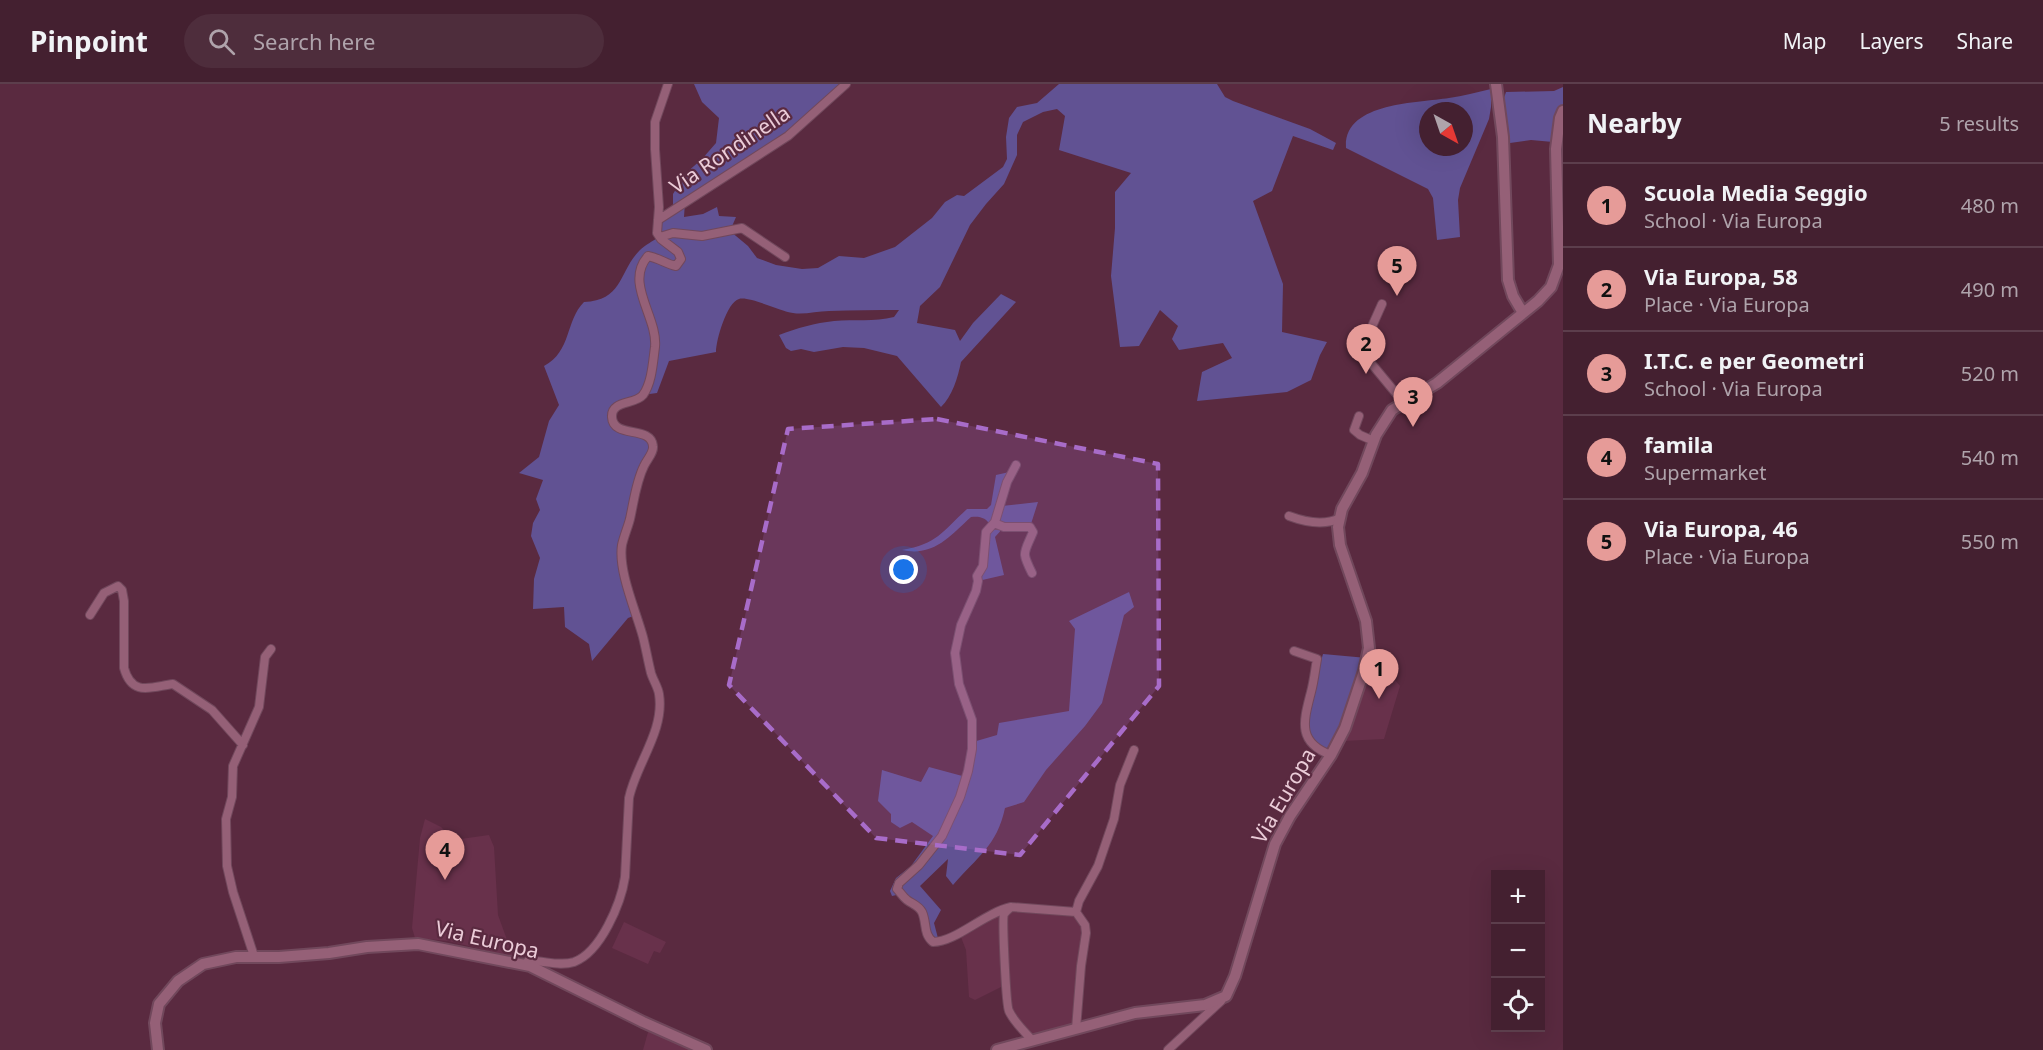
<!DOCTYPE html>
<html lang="en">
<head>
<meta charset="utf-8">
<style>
  body { margin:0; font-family:"Noto Sans",sans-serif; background:#4e2d3c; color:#f1f3f6 }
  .controls { position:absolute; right:18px; bottom:18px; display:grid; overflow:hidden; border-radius:0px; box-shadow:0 6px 24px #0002 }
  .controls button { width:54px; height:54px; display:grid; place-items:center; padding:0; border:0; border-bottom:2px solid #5c3e4c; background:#442030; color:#f1f3f6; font:30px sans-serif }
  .compass { position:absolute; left:1419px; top:18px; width:54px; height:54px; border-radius:50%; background:#442030; box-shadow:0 6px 24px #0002; rotate:140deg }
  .you { position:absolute; left:904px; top:486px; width:21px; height:21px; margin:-15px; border:4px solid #fff; border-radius:50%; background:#1a73e8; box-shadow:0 0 0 9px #1a73e833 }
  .badge { display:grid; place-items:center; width:39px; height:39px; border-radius:50%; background:#e69b98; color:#111; font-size:20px; font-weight:700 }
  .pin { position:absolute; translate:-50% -50px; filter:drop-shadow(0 2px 3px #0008) }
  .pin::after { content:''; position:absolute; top:32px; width:21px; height:18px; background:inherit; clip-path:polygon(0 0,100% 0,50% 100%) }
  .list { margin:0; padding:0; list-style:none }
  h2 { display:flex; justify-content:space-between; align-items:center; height:78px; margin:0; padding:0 24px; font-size:26px }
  h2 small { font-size:20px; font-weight:400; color:#afa3ab }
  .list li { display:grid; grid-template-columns:39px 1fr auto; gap:18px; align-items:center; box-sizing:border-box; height:84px; padding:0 24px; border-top:2px solid #5c3e4c }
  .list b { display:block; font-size:22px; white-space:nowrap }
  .list p { margin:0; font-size:20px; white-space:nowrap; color:#afa3ab }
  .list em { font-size:20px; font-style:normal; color:#afa3ab }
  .icon { flex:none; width:33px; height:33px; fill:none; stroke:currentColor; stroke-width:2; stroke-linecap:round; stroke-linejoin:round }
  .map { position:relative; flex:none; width:1563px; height:966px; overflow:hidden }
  header { display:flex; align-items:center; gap:36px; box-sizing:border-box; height:84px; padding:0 30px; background:#442030; border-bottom:2px solid #5c3e4c }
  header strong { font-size:28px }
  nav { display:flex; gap:33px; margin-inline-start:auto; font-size:21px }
  .search { width:420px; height:54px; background:#4e2d3c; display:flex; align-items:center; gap:15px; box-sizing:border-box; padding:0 21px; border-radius:33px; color:#afa3ab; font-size:22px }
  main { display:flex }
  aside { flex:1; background:#442030 }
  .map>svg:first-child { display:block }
  .built { fill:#68314b }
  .green { fill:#615293; fill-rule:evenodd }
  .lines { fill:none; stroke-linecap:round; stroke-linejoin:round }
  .street-casing { stroke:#71485c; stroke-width:10 }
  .secondary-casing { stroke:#71485c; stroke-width:14 }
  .street { stroke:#956077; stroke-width:8 }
  .secondary { stroke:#956077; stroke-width:10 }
  .marked { fill:#a86cc9; fill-opacity:0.2; stroke:#a86cc9; stroke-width:4.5; stroke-dasharray:12 8; stroke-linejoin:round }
  .labels { text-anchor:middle; stroke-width:4.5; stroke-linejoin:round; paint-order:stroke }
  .street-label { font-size:21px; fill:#ebccd8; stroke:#5a2a40 }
</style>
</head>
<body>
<header>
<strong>Pinpoint</strong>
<div class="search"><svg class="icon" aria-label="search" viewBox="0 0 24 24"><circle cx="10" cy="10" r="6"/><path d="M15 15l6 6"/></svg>Search here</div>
<nav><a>Map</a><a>Layers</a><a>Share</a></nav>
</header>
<main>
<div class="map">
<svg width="1563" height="966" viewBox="0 0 1563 966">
  <rect width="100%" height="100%" fill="#5a2a40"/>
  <path class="built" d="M 1374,570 L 1400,602 L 1384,655 L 1342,657 L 1357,627 Z
    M 425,735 L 441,743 L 454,756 L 489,751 L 494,763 L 498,831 L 510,864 L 518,874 L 448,857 L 415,854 L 412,844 L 420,754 Z
    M 1025,826 L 1073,832 L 1083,841 L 1083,849 L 1074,942 L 1033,952 L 1011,926 L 1009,899 L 975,916 L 969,913 L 966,866 L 961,853 L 980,839 L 997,831 L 1012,827 Z
    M 624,838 L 666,858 L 660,869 L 654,867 L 648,880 L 612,864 Z
    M 650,941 L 706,966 L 643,966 Z"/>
  <path class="green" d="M 694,0 L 846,0 L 788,52 L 685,118 L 684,133 L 703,130 L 717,123 L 719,132 L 736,133 L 730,147 L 748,162 L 757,174 L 776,181 L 802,185 L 818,184 L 839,172 L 864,174 L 895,163 L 932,134 L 945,118 L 957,111 L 964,112 L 1003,83 L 1007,75 L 1006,53 L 1009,34 L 1017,23 L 1037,19 L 1059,0 L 1217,0 L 1225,13 L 1233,17 L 1310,45 L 1336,59 L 1333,66 L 1293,52 L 1272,107 L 1253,117 L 1283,200 L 1282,248 L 1327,258 L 1320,271 L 1311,296 L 1287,308 L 1197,317 L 1202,288 L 1232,274 L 1223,259 L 1179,266 L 1172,255 L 1178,242 L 1160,226 L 1139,262 L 1120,263 L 1111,192 L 1115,144 L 1115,108 L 1131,89 L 1059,66 L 1065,32 L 1057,25 L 1043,28 L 1023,38 L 1017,51 L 1017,71 L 1004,100 L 986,120 L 970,141 L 940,203 L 920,222 L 917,239 L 955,246 L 960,257 L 973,239 L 1001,210 L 1016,218 L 961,278 C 958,293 952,313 941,323 L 897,272 L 864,264 L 843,263 L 814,268 L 801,265 L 791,267 L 786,264 L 779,251 C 797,244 815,239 834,237 C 854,235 874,238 894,233 L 899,226 C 876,226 852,226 829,227 C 817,227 804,231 793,229 C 780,227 749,212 739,215 C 727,218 716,256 716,268 L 669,277 L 657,309 L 642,311 L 617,322 L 615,341 L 652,358 L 644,381 L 622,474 L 636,531 L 628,534 L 592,577 L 589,560 L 565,543 L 564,523 L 533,525 L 534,495 L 540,474 L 531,452 L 533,439 L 540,426 L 536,415 L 543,396 L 519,389 L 539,373 L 549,337 L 559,321 L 544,282 C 572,267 565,237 584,218 C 624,216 618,188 640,166 C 645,161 653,157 659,153 L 658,136 L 673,125 L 673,110 L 686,89 L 702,75 L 716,59 L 719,34 L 702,18 Z
    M 1563,3 L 1563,20 L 1553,58 L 1531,56 L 1510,59 L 1504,14 L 1506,8 L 1554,7 Z
    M 1491,5 L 1491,23 L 1489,35 L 1460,104 L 1458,116 L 1460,153 L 1437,156 L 1433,114 L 1428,105 L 1346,64 C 1343,18 1418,19 1449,14 C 1463,12 1477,8 1491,5 ZM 1428,27 L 1464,27 L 1464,63 L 1428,63 Z
    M 1014,387 L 1002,422 L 1038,418 L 1030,443 L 1004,443 L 995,453 L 1004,491 L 978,497 L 991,442 C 986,434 981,432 971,433 C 950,452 934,473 902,466 C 937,460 942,448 967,425 L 987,425 L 991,421 L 996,391 Z
    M 1129,508 L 1134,523 L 1124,531 L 1102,619 L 1085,642 L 1046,686 L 1024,718 L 1005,724 C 997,762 977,773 953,801 L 946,792 L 948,775 L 920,802 L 941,826 L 934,839 L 939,858 L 933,858 L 926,838 L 901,810 L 892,812 L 890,807 L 896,794 L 911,782 L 933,752 L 912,738 L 900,744 L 891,738 L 891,730 L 878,717 L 882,686 L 921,698 L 929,683 L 966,693 L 973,658 L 997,651 L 999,639 L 1069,627 L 1075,545 L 1069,537 Z
    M 1323,570 L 1367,574 L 1331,671 L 1307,652 L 1316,581 L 1320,580 Z"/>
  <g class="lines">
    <defs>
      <path id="street" d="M 658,136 L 788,52 L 846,0
        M 660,153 L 673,149 L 702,152 L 742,144 L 785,173
        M 1382,220 L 1361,267 L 1404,319
        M 1359,332 L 1354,346 L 1360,351 L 1374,357
        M 1289,432 C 1305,438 1324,442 1340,434
        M 994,439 L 1004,443 L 1030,443 L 1033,448 C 1024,470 1021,467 1032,489
        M 90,531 L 104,509 L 118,502 L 122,506 L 124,517 L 124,584 C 132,613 151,603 173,600 L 212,626 L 243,661
        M 1294,567 L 1317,575 C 1315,586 1314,597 1311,608 C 1304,636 1296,658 1331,671
        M 1011,823 C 984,829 956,858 933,858 C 923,850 927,839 922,828 C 918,821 912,820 907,816 C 903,813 900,808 897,805 L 899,799 L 919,781 L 942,752 L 960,713 L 968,687 L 972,665 L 972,636 L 959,600 L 955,569 L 961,541 L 976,507 L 978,497 L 977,492 L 983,482 L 986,448 L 995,438 L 1007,398 L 1016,381
        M 1076,828 L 1079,817 L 1098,782 L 1114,735 L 1120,701 L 1134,666
        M 254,872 L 233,808 L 227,782 L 226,735 L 232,713 L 233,682 L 259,623 L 265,573 L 271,565
        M 525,881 L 528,877 C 543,876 559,883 574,878 C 601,868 621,819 625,793 L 629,714 C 636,680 665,647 659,610 C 658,603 653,596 651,589 C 648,577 646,565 643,553 C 636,527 618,487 622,461 C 624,452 628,443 630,435 C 634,417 636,398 644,382 C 647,375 654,369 653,362 C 651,341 613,355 612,333 C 611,316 635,321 643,311 C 652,299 653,277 655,263 C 658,233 624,199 648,172 C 659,174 666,180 676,182 L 681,175 L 678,168 L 661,155 L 657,149 L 659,123 L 655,65 L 655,38 L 668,0
        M 1032,956 C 1024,947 1014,938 1009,927 C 1006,921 1002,835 1004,830 C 1006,827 1009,825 1011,823 L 1076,828 L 1085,841 L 1086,849 L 1081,882 L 1076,945
        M 1168,966 L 1221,917"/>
      <path id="secondary" d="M 1496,0 L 1503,53 L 1508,196 L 1513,212 L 1523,229
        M 158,966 L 155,939 L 159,920 L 178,897 L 203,880 L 236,873 L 279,873 L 329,869 L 367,863 L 418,860 L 530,882 L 643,938 L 706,966
        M 997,966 L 1135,929 L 1205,921 L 1226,912 L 1235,892 L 1275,760 L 1290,732 L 1331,671 L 1345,644 L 1364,587 L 1369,564 L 1366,537 L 1340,461 L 1338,443 L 1342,425 L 1362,389 L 1376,351 L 1392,326 L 1437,299 L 1538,217 L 1551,203 L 1559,181 L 1556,65 L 1560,34 L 1563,27"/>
    </defs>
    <use href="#street" class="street-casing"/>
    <use href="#secondary" class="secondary-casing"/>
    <use href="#street" class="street"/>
    <use href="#secondary" class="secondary"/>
  </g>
  <path class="marked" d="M 937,335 L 1158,380 L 1159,602 L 1020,771 L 876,754 L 729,601 L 788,345 Z"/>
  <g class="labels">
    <g class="street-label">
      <text transform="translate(730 66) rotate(-34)" y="7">Via Rondinella</text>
      <text transform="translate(1284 712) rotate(-60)" y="7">Via Europa</text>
      <text transform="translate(487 856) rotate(13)" y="7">Via Europa</text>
    </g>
  </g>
</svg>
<div class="controls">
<button>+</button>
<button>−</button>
<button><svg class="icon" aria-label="locate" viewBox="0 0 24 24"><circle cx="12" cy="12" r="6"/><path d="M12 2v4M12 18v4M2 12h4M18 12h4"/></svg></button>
</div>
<svg class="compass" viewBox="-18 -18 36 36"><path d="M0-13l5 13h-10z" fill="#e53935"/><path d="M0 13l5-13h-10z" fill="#afa3ab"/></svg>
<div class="you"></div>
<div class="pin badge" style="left:1379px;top:615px">1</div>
<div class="pin badge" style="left:1366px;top:290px">2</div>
<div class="pin badge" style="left:1413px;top:343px">3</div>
<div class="pin badge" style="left:445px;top:796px">4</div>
<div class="pin badge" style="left:1397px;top:212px">5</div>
</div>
<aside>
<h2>Nearby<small>5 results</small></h2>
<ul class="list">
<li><span class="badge">1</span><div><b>Scuola Media Seggio</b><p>School · Via Europa</p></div><em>480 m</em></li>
<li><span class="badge">2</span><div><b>Via Europa, 58</b><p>Place · Via Europa</p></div><em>490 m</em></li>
<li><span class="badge">3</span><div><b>I.T.C. e per Geometri</b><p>School · Via Europa</p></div><em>520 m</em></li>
<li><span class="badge">4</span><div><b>famila</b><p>Supermarket</p></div><em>540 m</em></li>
<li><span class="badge">5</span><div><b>Via Europa, 46</b><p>Place · Via Europa</p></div><em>550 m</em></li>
</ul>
</aside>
</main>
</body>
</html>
